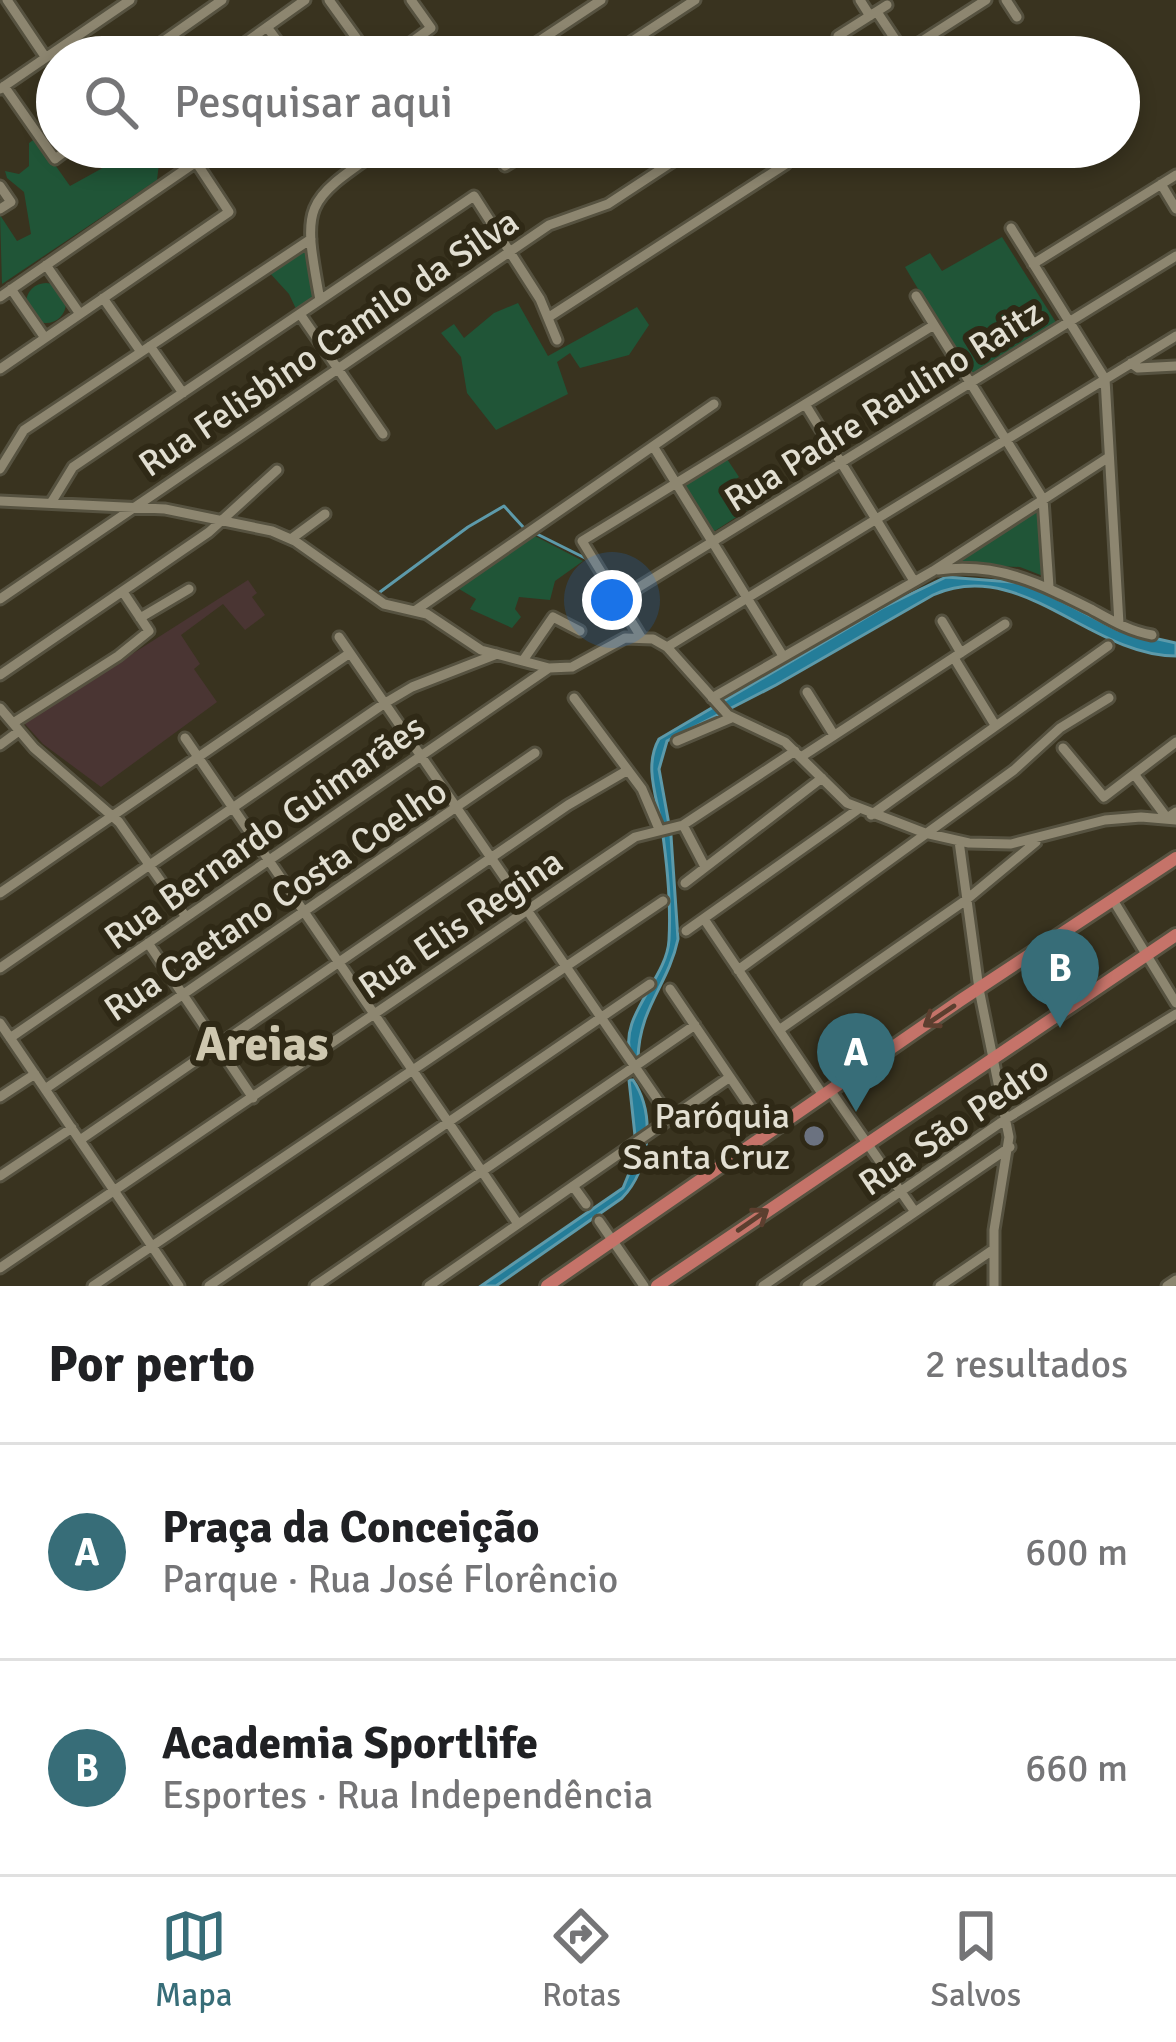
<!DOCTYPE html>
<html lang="pt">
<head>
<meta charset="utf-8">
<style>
  body { margin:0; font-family:Signika,sans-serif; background:#f6f6f6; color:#202124 }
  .you { position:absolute; left:612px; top:600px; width:42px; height:42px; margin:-30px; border:9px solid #fff; border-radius:50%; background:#1a73e8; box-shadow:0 0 0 18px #1a73e833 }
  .badge { display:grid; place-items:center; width:78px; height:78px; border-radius:50%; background:#376d78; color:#fff; font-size:39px; font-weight:700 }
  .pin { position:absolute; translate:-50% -99px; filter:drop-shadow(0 3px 6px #0008) }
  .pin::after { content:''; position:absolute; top:63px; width:42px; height:36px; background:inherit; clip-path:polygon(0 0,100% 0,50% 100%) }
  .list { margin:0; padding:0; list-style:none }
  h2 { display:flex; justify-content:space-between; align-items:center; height:156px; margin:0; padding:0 48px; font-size:51px }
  h2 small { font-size:39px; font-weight:400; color:#757577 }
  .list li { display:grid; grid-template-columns:78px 1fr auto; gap:36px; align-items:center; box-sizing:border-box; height:216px; padding:0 48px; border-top:3px solid #e0e0e0 }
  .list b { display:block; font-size:45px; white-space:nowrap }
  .list p { margin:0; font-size:39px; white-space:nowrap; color:#757577 }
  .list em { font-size:39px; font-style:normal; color:#757577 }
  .icon { flex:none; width:66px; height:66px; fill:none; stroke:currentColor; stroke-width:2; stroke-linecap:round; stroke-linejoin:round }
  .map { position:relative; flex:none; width:1176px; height:1286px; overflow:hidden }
  .search { position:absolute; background:#fff; box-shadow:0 6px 18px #0003; left:36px; right:36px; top:36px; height:132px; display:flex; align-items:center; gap:30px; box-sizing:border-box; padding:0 42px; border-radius:66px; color:#757577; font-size:45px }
  .sheet { height:588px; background:#fff }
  nav { display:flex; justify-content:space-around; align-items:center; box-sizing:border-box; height:168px; border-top:3px solid #e0e0e0; background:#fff; font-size:33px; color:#757577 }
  nav a { display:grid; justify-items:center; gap:6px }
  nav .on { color:#376d78 }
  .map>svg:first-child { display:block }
  .industrial { fill:#4a3533 }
  .green { fill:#205537 }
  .water { fill:#247d99; stroke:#5d9aaa; stroke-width:3 }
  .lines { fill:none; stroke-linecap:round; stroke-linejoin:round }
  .stream { stroke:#5d9aaa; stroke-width:3 }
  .minor-casing { stroke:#565240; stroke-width:15 }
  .major-casing { stroke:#565240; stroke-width:18 }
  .minor { stroke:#8d8670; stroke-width:9 }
  .major { stroke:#c57369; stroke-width:12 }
  .oneway { stroke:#5c3f2f }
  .worship-dot { fill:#6b7280; stroke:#2f2916; stroke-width:4.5 }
  .labels { text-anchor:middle; stroke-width:12; stroke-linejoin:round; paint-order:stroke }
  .street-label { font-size:36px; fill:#e2dfd2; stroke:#2f2916 }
  .poi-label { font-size:36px; fill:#e2dfd2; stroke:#2f2916; text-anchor:end }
  .district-label { font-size:48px; font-weight:bold; fill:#cec7af; stroke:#2f2916 }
</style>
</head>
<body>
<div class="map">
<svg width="1176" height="1286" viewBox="0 0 1176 1286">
  <rect width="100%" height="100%" fill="#39331f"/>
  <path class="industrial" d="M 248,580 L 257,593 L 252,597 L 265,615 L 245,630 L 223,604 L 181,635 L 200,664 L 194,669 L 217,702 L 101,787 L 43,744 L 24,723 Z"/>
  <path class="green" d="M 36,138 L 70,186 L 108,165 L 110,156 L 101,147 L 161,147 L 157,180 L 2,284 L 0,215 L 17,241 L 31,234 L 24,192 L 7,178 L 5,171 L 19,174 L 29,166 L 29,143 Z
    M 1002,237 L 1057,324 L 970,376 L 905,267 L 930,253 L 942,271 Z
    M 306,245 L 316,298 L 297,311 L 289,294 L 267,270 Z
    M26 303a20 20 0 1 1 40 0a20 20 0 1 1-40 0Z
    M 518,303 L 548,356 L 637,307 L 649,325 L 629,355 L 580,368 L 570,353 L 557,362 L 568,394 L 496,430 L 467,393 L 461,357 L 441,333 L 454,324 L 464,338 L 494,313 Z
    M 725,456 L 739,477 L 732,482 L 749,509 L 710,534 L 680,484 Z
    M 1040,506 L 1043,576 L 1020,567 L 953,564 Z
    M 531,534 L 583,561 L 555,581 L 550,600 L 519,597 L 515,609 L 521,617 L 512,628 L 470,609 L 476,599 L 454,586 Z"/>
  <path class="water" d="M 946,577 L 1026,583 L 1118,630 L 1176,643 L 1176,656 C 1090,656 1021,556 933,595 L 776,685 L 667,741 L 659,769 L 671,836 L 678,939 C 668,986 639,1007 638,1059 L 632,1059 C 615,1018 667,980 669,940 C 671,905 667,863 662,829 C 658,799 643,767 659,739 L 882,608 Z
    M 629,1080 L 633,1080 C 656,1114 650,1170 622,1198 L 496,1286 L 481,1286 L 623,1188 L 637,1154 Z"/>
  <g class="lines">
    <path class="stream" d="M 535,533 L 585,558
      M 380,592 L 468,527 L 504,506 L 524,528"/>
    <defs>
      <path id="minor" d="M 7,0 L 44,55
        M 329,0 L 370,57
        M 860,0 L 870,16
        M 1006,0 L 1017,17
        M 877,12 L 907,57
        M 267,27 L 289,57
        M 838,36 L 887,5
        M 97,57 L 118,48 L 137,57
        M 141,57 L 222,0
        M 225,57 L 305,0
        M 391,57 L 431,28 L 411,0
        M 515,57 L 601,0
        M 608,57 L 695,0
        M 897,57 L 986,0
        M 4,86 L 55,159 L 71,147
        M 0,89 L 130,0
        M 505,166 L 536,147
        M 1161,184 L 1176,209
        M 0,186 L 11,202 L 0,209
        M 1011,228 L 1105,379 L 1119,624
        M 1033,264 L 1176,175
        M 46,265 L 80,314
        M 11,289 L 45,338
        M 916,296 L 1043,499 L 1049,587
        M 0,297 L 196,162 L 229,212 L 0,369
        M 103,298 L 141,352
        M 320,300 C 302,202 303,203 384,147
        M 300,314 L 383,434
        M 549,317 L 786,164 L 776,147
        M 150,346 L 183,393
        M 1131,363 L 1138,368 L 1176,366
        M 805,404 L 914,581
        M 653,446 L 783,656
        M 0,469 L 24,430 L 311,239
        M 0,501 L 165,509 L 272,531 L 295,541 L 384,604 L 427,614 L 481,650 L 549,668 L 572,667 L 625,638 L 653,639 L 667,647 L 728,715 L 785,742 L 847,803 L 925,833 L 969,843 L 1011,844 L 1105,820 L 1141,817 L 1176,820
        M 51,503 L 73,467 L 474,196 L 540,299 L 557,340
        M 291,539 L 325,514
        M 938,570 C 997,562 1039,583 1091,609 C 1111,620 1129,631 1152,635
        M 0,599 L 549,225 L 608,204 L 695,147
        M 618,600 L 1176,256
        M 416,610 L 714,404
        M 140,618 L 189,589
        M 942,621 L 961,653
        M 339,637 L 671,1119
        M 641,637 L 582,541 L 934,325
        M 667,647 L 1176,336
        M 954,658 L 995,725
        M 524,659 L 553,617 L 580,631
        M 0,675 L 209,532 L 277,470
        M 807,692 L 834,735
        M 574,698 L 642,789 L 659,829
        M 712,698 L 933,571 L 1109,457
        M 0,708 L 34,748 L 119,822 L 186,917
        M 13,723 L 118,656 L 149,631 L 123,592
        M 185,738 L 518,1224
        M 677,741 L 731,718
        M 0,745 L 19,731
        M 1063,748 L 1104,797 L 1176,742
        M 801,757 L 1005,624
        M 1134,774 L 1167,818 L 1176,812
        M 871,815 L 1108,646
        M 683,825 L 705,867
        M 959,841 L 979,989 L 1009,1137 L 994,1230 L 994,1286
        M 685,883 L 822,778
        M 0,893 L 350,653
        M 1113,900 L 1176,1003
        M 704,919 L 823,1095
        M 686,931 L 857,810
        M 148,943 L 253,1098
        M 0,968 L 385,703 L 412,687 L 497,654
        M 738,970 L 1014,770 L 1060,728 L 1109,698
        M 670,989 L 768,1133
        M 0,1023 L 179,1286
        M 779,1030 L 966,900 L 1036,842
        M 10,1038 L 549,668
        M 45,1089 L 535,753
        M 830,1090 L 915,1212
        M 0,1097 L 35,1074
        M 80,1140 L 568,805 L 628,770
        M 0,1176 L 72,1128
        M 573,1186 L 586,1204
        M 599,1221 L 644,1286
        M 0,1268 L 635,837 L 683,825 L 795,751
        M 93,1286 L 663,901
        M 209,1286 L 650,984
        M 315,1286 L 695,1025
        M 429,1286 L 730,1077
        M 763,1286 L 1006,1119 L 1176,1014
        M 807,1286 L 1010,1147
        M 940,1286 L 994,1249
        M 1167,1286 L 1176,1280"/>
      <path id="major" d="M 547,1286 L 961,1000 L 1176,858
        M 657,1286 L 1176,935"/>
    </defs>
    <use href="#minor" class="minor-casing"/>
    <use href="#major" class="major-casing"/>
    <use href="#minor" class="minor"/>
    <use href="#major" class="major"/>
  </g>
  <defs><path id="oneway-shaft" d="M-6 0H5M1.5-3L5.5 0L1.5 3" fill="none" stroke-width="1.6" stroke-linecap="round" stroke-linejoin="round" transform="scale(3)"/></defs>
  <g class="oneway">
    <use href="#oneway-shaft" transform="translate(939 1016) rotate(146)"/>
    <use href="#oneway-shaft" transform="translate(753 1220) rotate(-35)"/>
  </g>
  <circle class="worship-dot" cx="814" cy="1136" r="12"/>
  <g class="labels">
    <g class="street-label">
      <text transform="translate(328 342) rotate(-34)" y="13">Rua Felisbino Camilo da Silva</text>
      <text transform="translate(883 405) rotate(-32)" y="13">Rua Padre Raulino Raitz</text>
      <text transform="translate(264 831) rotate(-35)" y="13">Rua Bernardo Guimarães</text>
      <text transform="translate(275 899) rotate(-34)" y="13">Rua Caetano Costa Coelho</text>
      <text transform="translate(460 923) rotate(-34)" y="13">Rua Elis Regina</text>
      <text transform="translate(953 1125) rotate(-34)" y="13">Rua São Pedro</text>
    </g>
    <g class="poi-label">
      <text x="790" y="1128">Paróquia<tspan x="790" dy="41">Santa Cruz</tspan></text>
    </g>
    <g class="district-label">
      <text x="262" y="1060">Areias</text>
    </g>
  </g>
</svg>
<div class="you"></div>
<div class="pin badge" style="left:856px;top:1112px">A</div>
<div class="pin badge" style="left:1060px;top:1028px">B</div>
<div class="search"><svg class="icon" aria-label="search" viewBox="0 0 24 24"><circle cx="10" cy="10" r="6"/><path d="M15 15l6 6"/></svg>Pesquisar aqui</div>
</div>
<section class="sheet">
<h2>Por perto<small>2 resultados</small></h2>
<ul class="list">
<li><span class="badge">A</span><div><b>Praça da Conceição</b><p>Parque · Rua José Florêncio</p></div><em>600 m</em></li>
<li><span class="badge">B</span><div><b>Academia Sportlife</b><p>Esportes · Rua Independência</p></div><em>660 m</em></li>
</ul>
</section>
<nav>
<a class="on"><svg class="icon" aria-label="map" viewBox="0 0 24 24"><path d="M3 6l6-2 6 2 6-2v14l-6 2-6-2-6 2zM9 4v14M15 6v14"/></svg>Mapa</a>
<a><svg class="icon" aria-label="directions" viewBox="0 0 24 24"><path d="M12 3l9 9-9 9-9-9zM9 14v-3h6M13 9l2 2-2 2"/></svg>Rotas</a>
<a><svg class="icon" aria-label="saved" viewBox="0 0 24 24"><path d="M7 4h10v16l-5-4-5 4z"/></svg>Salvos</a>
</nav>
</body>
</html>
